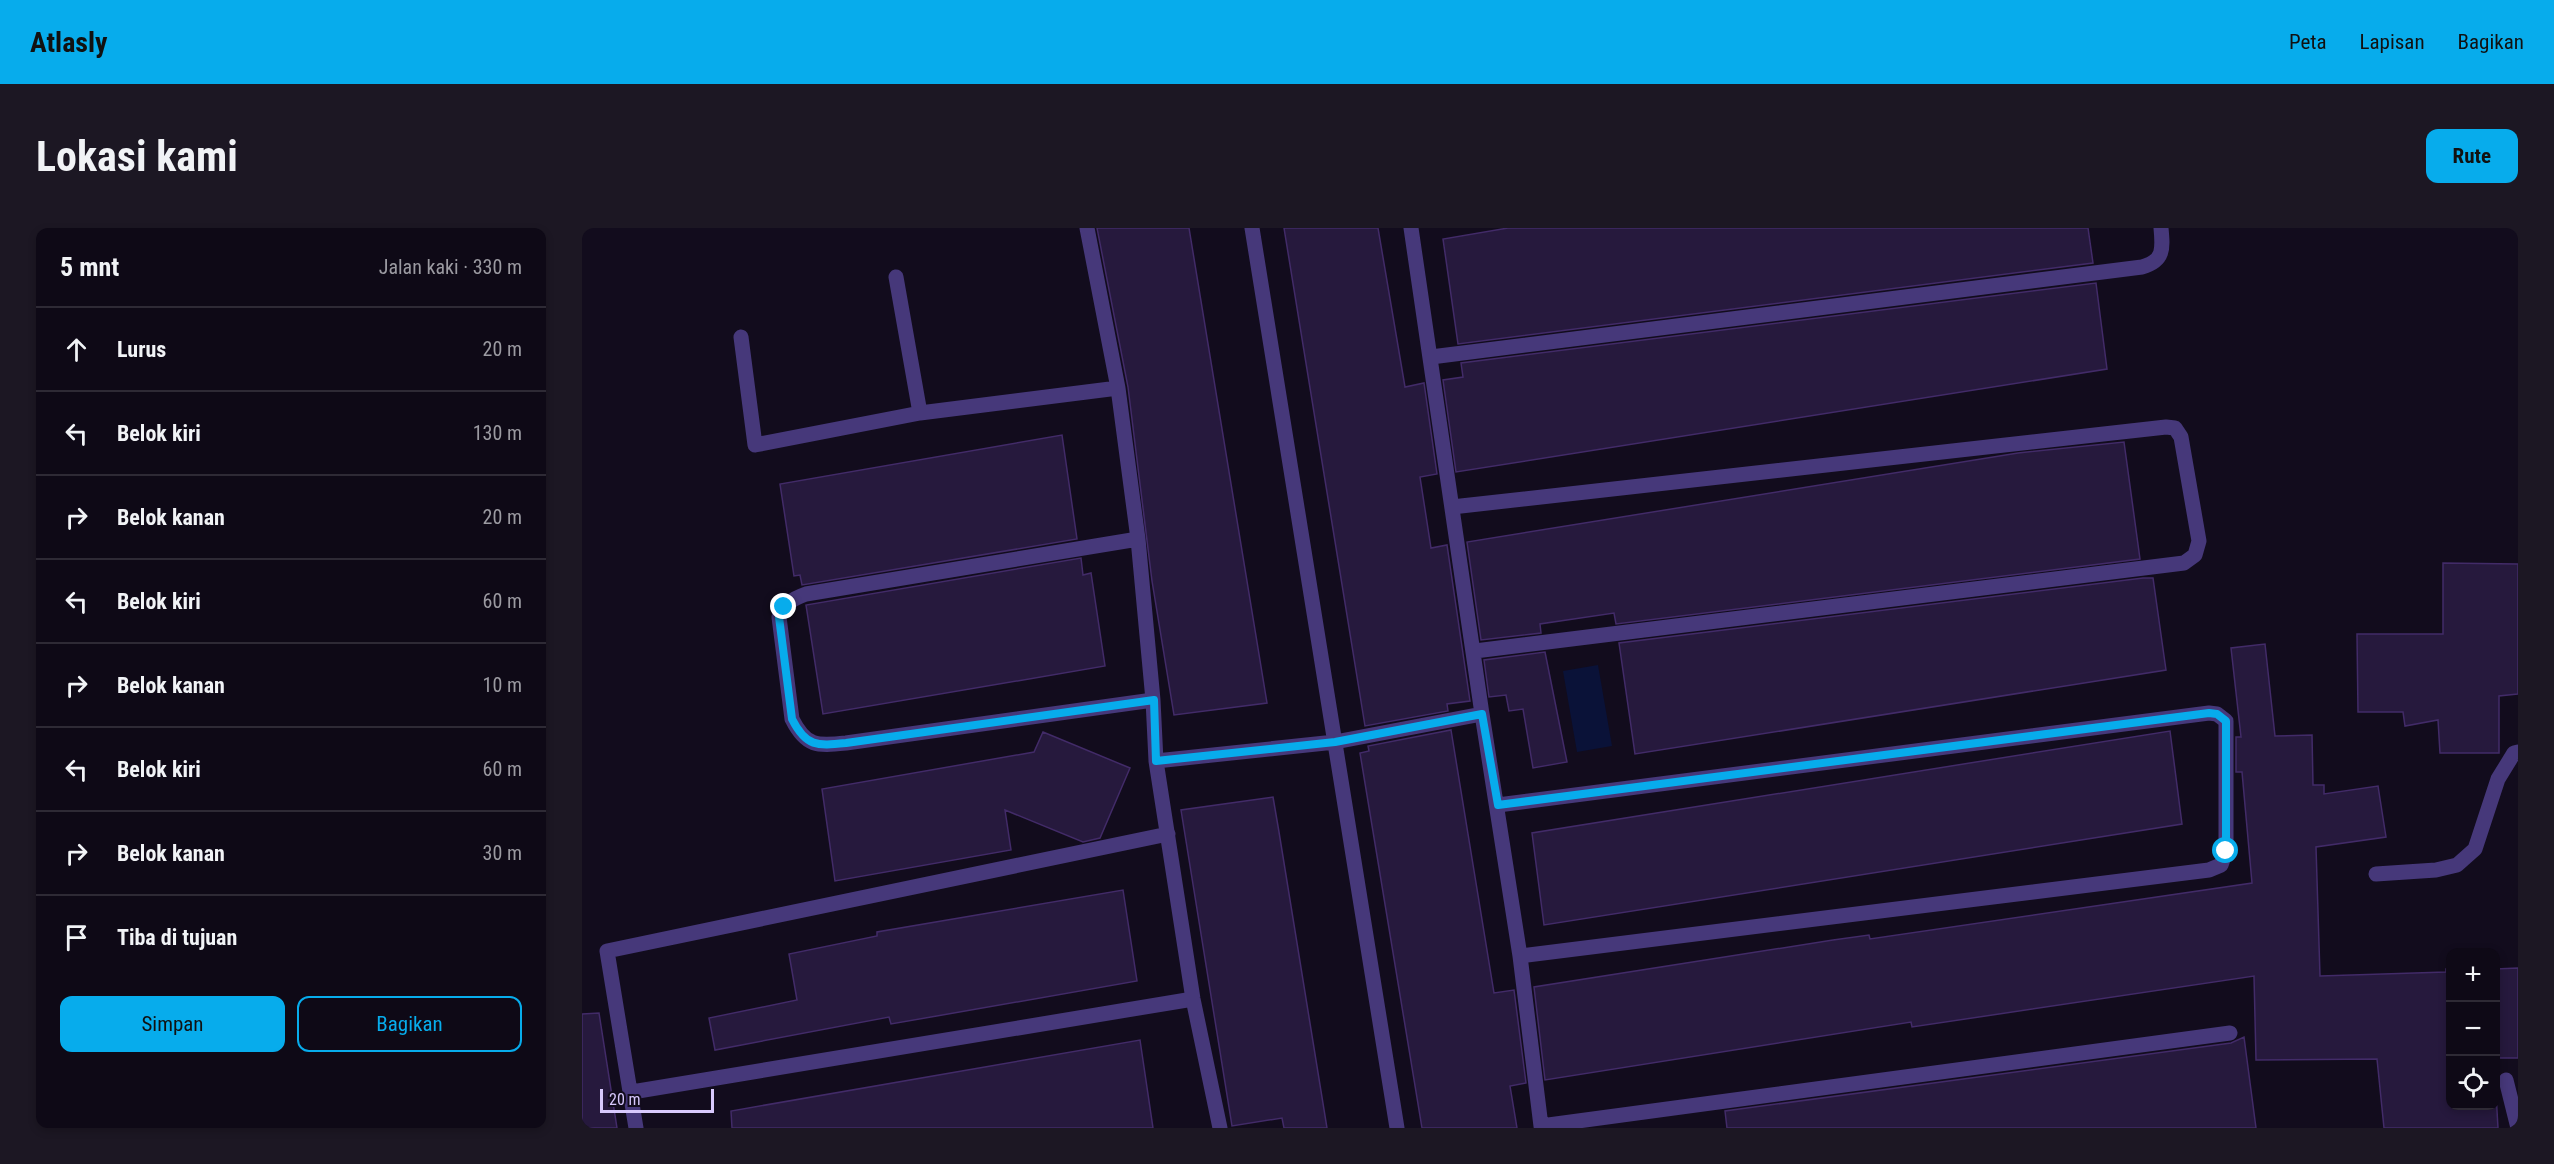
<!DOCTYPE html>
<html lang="id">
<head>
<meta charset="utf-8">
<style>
  body { margin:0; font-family:"Roboto Condensed",sans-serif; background:#1c1723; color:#f1f3f6 }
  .controls { position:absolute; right:18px; bottom:18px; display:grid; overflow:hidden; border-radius:12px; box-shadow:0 3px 9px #0003 }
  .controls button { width:54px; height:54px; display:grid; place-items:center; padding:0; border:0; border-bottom:2px solid #2e2a35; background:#0e0916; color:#f1f3f6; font:30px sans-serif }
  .scale { position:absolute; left:18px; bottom:15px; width:114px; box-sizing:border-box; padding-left:6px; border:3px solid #d8c9fd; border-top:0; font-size:16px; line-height:21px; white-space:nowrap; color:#d8c9fd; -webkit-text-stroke:4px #120c1d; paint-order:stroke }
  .stop { position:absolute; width:18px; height:18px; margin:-14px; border:4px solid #07acec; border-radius:50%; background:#fff }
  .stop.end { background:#07acec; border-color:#fff; box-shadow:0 2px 6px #0008 }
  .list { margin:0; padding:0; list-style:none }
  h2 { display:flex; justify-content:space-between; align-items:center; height:78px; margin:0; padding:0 24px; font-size:26px }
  h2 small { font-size:20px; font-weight:400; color:#9b9aa1 }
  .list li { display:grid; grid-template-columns:39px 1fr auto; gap:18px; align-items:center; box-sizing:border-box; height:84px; padding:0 24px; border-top:2px solid #2e2a35 }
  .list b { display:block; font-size:22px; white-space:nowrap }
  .list em { font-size:20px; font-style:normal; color:#9b9aa1 }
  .actions { display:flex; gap:12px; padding:18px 24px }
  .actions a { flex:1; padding:14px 0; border:2px solid #07acec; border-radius:12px; text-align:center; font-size:21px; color:#07acec }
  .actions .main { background:#07acec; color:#111 }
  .icon { flex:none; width:33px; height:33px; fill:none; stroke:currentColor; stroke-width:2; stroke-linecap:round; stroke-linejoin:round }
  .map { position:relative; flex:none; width:1936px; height:900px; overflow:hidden; border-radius:12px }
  header { display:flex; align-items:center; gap:36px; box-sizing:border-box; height:84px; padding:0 30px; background:#07acec; color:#111 }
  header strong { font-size:28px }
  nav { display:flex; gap:33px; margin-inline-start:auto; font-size:21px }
  .intro { display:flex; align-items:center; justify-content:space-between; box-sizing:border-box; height:144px; padding:0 36px }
  h1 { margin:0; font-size:42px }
  .button { padding:15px 27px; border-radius:12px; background:#07acec; color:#111; font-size:21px; font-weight:700 }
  main { display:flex; gap:36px; padding:0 36px }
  aside { flex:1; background:#0e0916; border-radius:12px; box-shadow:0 3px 9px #0003 }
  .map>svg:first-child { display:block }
  .water { fill:#0a1238 }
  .building { fill:#26193d; stroke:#422b68; stroke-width:1.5 }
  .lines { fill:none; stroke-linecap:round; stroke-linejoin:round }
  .minor { stroke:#46387a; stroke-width:15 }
  .route { stroke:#07acec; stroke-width:8 }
</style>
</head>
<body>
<header>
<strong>Atlasly</strong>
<nav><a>Peta</a><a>Lapisan</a><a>Bagikan</a></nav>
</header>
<div class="intro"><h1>Lokasi kami</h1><a class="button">Rute</a></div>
<main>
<aside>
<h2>5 mnt<small>Jalan kaki · 330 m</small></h2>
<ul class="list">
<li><svg class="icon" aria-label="ahead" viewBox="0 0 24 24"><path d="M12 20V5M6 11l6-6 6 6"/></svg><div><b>Lurus</b></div><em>20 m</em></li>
<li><svg class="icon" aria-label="left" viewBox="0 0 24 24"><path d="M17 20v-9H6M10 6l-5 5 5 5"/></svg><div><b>Belok kiri</b></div><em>130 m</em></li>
<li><svg class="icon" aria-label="right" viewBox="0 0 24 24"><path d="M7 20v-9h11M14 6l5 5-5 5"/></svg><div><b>Belok kanan</b></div><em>20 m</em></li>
<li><svg class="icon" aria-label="left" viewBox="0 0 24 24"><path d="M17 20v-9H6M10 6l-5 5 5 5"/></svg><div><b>Belok kiri</b></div><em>60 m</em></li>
<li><svg class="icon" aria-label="right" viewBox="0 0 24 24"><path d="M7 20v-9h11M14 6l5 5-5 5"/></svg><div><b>Belok kanan</b></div><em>10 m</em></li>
<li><svg class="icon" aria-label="left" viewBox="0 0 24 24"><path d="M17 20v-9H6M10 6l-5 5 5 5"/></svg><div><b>Belok kiri</b></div><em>60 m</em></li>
<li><svg class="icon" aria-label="right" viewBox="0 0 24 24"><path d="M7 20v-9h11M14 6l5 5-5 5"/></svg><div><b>Belok kanan</b></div><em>30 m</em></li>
<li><svg class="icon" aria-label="arrive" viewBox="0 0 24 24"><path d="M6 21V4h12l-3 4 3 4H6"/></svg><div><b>Tiba di tujuan</b></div></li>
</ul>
<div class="actions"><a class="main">Simpan</a><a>Bagikan</a></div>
</aside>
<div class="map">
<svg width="1936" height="900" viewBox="0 0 1936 900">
  <rect width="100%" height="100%" fill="#120c1d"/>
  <path class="water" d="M 1016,437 L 1030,518 L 995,524 L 981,443 Z"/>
  <path class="building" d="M 515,0 L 607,0 L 685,475 L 592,487 L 570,353 L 546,159 Z
    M 702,0 L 796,0 L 823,159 L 842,155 L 855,246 L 838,249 L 849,320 L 865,317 L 888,473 L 865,476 L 866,483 L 783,498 Z
    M 926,0 L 1506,0 L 1511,35 L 876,116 L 861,11 Z
    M 1514,55 L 1525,141 L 874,244 L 861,152 L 881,149 L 879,135 Z
    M 480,207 L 495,311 L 220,357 L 218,347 L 212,348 L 198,256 Z
    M 1542,214 L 1558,331 L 1034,396 L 1032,385 L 958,396 L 959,405 L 899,412 L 885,314 L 1436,225 Z
    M 499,330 L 501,347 L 509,345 L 523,438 L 241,486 L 224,377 Z
    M 1861,335 L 1936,336 L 1936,466 L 1917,468 L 1917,525 L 1858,525 L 1856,492 L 1823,498 L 1821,484 L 1776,484 L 1775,406 L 1861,406 Z
    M 1561,350 L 1571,350 L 1584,442 L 1053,526 L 1037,415 Z
    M 1683,416 L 1693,508 L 1730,507 L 1731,557 L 1742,557 L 1742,566 L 1796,558 L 1804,609 L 1734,619 L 1738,748 L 1864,744 L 1864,741 L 1869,741 L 1869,878 L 1914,878 L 1914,865 L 1916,900 L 1802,900 L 1795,831 L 1674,832 L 1672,748 L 1330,799 L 1329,794 L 963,852 L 952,759 L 1251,712 L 1287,707 L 1288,711 L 1670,655 L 1660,544 L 1654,544 L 1654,509 L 1659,509 L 1649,420 Z
    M 963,424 L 985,534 L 951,540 L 941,481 L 927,483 L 924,467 L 907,469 L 902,432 Z
    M 869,502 L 912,765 L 932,762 L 944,855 L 928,858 L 935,900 L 840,900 L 778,525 L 787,523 L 786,518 Z
    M 1588,503 L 1600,596 L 962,697 L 950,605 Z
    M 461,504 L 548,540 L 518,610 L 501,614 L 423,582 L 429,622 L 253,653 L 240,561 L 452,524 Z
    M 691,569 L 697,604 L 745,900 L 702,900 L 700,890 L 650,898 L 599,582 Z
    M 541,662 L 555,753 L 309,796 L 307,789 L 133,822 L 127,790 L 215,772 L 207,726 L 295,708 L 295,704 Z
    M 1936,740 L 1936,830 L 1914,830 L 1914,741 Z
    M 17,785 L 35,900 L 0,900 L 0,786 Z
    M 1662,809 L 1674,900 L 1145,900 L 1143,883 L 1649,815 Z
    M 558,812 L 571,900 L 150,900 L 149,883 Z"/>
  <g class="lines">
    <path class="minor" d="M 505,0 L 536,160 L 556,311 L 571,472 L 574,533 L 611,771 L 638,900
      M 670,0 L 815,900
      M 314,49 L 338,185
      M 159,109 L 173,217 L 338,185 L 536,160
      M 849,129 L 1560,39 C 1582,33 1581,21 1579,0
      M 870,279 L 1584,199 L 1593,200 L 1599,209 L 1617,313 L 1613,327 L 1602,335 L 893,423
      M 556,311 L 224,366 C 210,371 203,376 197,389 L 210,491 C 224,519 235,518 264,515 L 571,472
      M 900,486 L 938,728 L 959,898 L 1648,805
      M 574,533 L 753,514 L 900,486 L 829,0
      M 916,577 L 1627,485 L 1635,486 L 1644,493 L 1644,623 L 1639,637 L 1627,642 L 938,728
      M 1794,646 L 1854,642 L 1875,637 L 1893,621 L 1916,551 L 1932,525 L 1936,524
      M 1924,852 L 1936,900
      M 50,864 L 611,771
      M 54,900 L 25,723 L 586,606"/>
  </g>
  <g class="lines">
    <path class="route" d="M 202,379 L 197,389 L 210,491 C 224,519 235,518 264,515 L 572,472 L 574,533 L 753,514 L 900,486 L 916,577 L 1627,485 L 1635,486 L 1644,493 L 1644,623"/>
  </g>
</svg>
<div class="controls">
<button>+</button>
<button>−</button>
<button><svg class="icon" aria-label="locate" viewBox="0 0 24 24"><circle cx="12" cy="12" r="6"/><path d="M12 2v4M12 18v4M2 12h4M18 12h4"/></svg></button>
</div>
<div class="scale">20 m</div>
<div class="stop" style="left:1644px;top:623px"></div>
<div class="stop end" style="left:202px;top:379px"></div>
</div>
</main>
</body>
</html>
